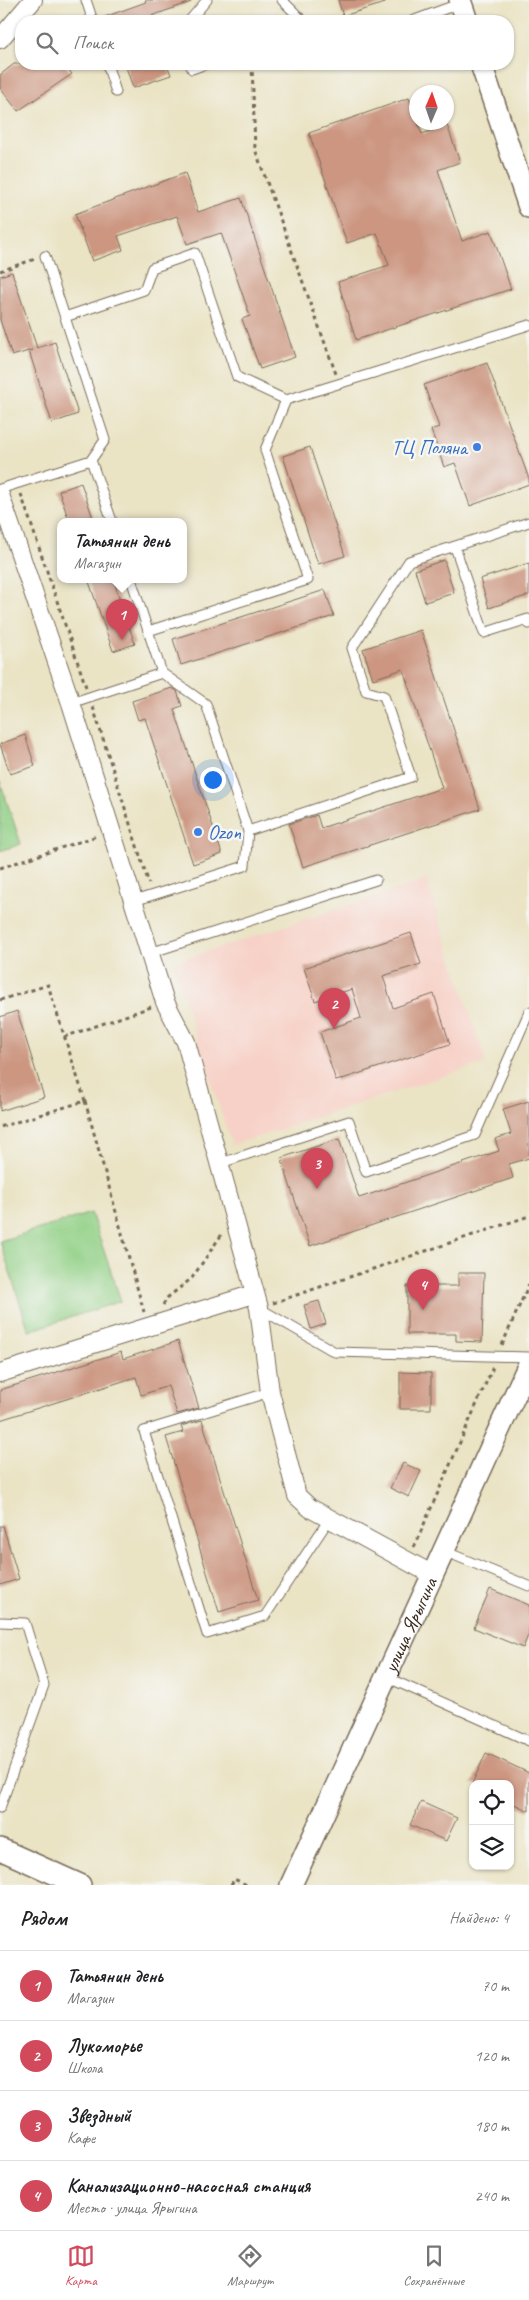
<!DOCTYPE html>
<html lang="ru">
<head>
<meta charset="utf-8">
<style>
  body { margin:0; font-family:Caveat,sans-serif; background:#f6f6f6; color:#202124 }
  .controls { position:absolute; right:15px; bottom:15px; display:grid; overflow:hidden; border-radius:10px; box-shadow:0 1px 4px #0004 }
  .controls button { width:45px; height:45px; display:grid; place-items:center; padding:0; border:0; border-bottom:1px solid #e0e0e0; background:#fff; color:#202124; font:25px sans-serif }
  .compass { position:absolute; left:409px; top:85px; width:45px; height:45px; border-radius:50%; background:#fff; box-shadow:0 1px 4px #0004; rotate:2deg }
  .you { position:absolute; left:212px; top:779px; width:18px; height:18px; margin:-12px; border:4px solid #fff; border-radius:50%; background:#1a73e8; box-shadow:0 0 0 8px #1a73e833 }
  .badge { display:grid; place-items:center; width:32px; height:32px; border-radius:50%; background:#d1495b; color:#fff; font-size:16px; font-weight:700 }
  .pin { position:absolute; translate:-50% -41px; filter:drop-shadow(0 1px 2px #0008) }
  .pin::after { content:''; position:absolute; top:26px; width:18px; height:15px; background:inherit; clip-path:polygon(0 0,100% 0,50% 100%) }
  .popup { position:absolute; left:57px; top:518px; width:130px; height:65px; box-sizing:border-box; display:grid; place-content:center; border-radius:10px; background:#fff; filter:drop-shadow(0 1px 4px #0005); font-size:16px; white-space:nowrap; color:#757577 }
  .popup b { font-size:19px; color:#202124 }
  .popup::after { content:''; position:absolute; left:50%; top:100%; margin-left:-10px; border:10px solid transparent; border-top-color:#fff }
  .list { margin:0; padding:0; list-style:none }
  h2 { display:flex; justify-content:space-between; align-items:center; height:65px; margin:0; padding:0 20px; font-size:21px }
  h2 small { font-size:16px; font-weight:400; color:#757577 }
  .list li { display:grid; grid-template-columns:32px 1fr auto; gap:15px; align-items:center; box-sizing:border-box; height:70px; padding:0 20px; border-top:1px solid #e0e0e0 }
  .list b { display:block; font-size:19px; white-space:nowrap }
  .list p { margin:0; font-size:16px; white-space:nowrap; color:#757577 }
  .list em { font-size:16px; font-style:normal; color:#757577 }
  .icon { flex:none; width:28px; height:28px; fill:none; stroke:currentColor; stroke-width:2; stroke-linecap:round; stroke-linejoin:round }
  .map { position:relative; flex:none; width:529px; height:1885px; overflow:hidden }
  .search { position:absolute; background:#fff; box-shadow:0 1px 4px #0004; left:15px; right:15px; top:15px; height:55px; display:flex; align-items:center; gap:12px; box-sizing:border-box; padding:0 18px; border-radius:20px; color:#757577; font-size:19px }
  .sheet { height:345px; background:#fff }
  nav { display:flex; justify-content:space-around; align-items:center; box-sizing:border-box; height:70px; border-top:1px solid #e0e0e0; background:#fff; font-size:14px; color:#757577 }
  nav a { display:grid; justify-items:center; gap:2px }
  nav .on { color:#d1495b }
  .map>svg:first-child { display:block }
  .built { fill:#f7d1c7 }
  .green { fill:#91d086; stroke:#667d52 }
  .building { fill:#cc9681 }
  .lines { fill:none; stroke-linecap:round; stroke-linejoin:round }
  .service-casing { stroke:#786b58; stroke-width:11 }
  .minor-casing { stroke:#786b58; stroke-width:20 }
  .tertiary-casing { stroke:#786b58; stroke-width:24 }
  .path { stroke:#786b58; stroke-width:3; stroke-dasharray:4 4; stroke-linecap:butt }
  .service { stroke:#fff; stroke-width:9 }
  .minor { stroke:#fff; stroke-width:18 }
  .tertiary { stroke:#fff; stroke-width:21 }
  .shop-dot { fill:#3f7fe0; stroke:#f6f6f2; stroke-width:2 }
  .labels { text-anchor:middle; stroke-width:5; stroke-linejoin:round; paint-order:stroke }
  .shop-label { font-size:20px; fill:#366cbe; stroke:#f6f6f2; text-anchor:end }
  .street-label { font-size:20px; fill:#3b2a1e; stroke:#f6f6f2 }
</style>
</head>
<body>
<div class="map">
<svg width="529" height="1885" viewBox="0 0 529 1885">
  <rect width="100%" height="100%" fill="#f6f6f2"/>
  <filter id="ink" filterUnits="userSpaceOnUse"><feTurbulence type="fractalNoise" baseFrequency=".02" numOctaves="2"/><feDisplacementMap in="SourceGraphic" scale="10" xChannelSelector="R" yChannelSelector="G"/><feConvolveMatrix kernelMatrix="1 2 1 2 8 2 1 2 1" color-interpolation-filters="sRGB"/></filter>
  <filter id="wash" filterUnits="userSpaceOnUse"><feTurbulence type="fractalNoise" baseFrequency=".0096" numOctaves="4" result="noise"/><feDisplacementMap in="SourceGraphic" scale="20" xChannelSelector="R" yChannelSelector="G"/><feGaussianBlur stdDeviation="1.12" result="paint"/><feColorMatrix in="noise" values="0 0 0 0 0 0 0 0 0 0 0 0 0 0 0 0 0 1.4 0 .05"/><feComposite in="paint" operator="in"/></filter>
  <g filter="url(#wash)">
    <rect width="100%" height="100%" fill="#eae3c4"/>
    <path class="built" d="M 426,880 L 486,1062 L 232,1145 L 172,963 Z"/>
    <path class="green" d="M 0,781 L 21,844 L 0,851 Z
      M 91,1213 L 121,1301 L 29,1331 L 0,1241 Z"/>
    <g id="blocks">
      <path class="building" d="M 145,0 L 190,0 L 191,2 L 151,16 L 153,21 L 99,21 L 99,19 L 146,2 Z
        M 338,0 L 384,0 L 385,3 L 343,16 Z
        M 14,64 L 64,64 L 72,74 L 18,111 L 0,88 L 0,75 Z
        M 125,64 L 167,64 L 171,75 L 133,88 Z
        M 409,98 L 422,134 L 447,125 L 460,162 L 438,170 L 462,241 L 491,231 L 511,289 L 356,340 L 338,282 L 389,265 L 377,233 L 347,243 L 309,133 Z
        M 185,173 L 198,212 L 241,198 L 295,357 L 260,369 L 242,319 L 250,316 L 221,233 L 187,244 L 177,216 L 118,236 L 123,250 L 92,261 L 75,214 Z
        M 12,272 L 37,348 L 55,342 L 78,414 L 52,423 L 29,351 L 32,350 L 12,356 L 0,320 L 0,276 Z
        M 487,363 L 529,479 L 529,484 L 470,506 L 455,463 L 444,467 L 431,430 L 439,427 L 424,385 Z
        M 310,447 L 345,556 L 318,564 L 283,456 Z
        M 81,483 L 94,521 L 69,521 L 59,491 Z
        M 444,560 L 454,593 L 425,602 L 415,570 Z
        M 529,563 L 529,595 L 489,608 L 480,579 Z
        M 88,579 L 113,579 L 135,644 L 113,651 Z
        M 325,590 L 334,616 L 181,665 L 173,639 Z
        M 421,630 L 480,809 L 303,867 L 289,824 L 317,815 L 321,828 L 442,788 L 403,669 L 373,679 L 363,649 Z
        M 172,688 L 177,691 L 182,706 L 174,709 L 222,854 L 193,864 L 145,718 L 138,720 L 132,701 Z
        M 25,735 L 35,766 L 10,774 L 0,744 Z
        M 411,933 L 421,964 L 383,976 L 393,1008 L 434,994 L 450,1044 L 336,1081 L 320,1032 L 361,1018 L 352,989 L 315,1001 L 304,968 Z
        M 17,1011 L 44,1097 L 0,1111 L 0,1017 Z
        M 529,1101 L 529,1158 L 509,1164 L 513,1178 L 310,1246 L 281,1158 L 339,1139 L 359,1198 L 499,1151 L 495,1139 L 511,1134 L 503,1109 Z
        M 458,1273 L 484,1273 L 482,1342 L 456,1341 L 456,1334 L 407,1334 L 407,1286 L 458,1286 Z
        M 319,1301 L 326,1324 L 311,1329 L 304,1305 Z
        M 178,1341 L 199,1408 L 177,1414 L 168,1386 L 141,1395 L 136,1377 L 0,1420 L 0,1390 L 121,1352 L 123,1359 Z
        M 400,1372 L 431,1373 L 431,1409 L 400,1409 Z
        M 202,1420 L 258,1600 L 219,1612 L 166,1437 L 183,1432 L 181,1426 Z
        M 403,1463 L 421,1471 L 409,1497 L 390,1488 Z
        M 0,1526 L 3,1526 L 19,1579 L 0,1585 Z
        M 490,1589 L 529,1605 L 529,1633 L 523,1648 L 474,1628 Z
        M 486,1753 L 529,1773 L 529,1811 L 510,1802 L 510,1784 L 472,1784 Z
        M 421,1802 L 457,1818 L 446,1841 L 410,1825 Z"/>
    </g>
  </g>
  <g filter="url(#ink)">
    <use href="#blocks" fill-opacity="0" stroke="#786b58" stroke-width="1"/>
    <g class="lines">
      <defs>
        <path id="service" d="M 86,0 L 93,21
          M 282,0 L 303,21
          M 189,21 L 207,0
          M 412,21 L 461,3
          M 107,64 L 116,92
          M 190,64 L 192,69 L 206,64
          M 45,256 L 105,440 L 91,460
          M 65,317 L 144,290 L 152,268 L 195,253 L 237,377 L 286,400 L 529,325
          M 0,489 L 91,460 L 112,521
          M 455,547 L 484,633 L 528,619 L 529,624
          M 131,579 L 162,673 L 206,704 L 248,831 L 245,866 L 134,901
          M 148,631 L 308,580 L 265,450 L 286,400
          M 71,703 L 162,673
          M 248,831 L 411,777 L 384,696 L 366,691 L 352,648 L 409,561 L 529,522
          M 150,953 L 376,880
          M 218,1164 L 349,1121 L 366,1172 L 475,1135 L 529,1012
          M 259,1308 L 335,1352 L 529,1357
          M 270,1392 L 144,1431 L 207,1634 L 265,1616 L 330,1518
          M 444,1551 L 529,1586
          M 0,1622 L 25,1623 L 44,1685 L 0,1808
          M 386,1677 L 529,1741"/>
        <path id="minor" d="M 0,39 L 33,0
          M 0,495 L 71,703 L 165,1002 L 186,1042 L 259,1308 L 270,1392 L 297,1496 L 310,1508 L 433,1575
          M 0,1373 L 254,1294"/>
        <g id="tertiary">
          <path d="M 460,0 L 467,21"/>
          <path d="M 481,64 L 529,207"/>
          <path d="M 0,1849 L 80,1885"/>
          <path id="s1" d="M 291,1885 L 529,1364"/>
        </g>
      </defs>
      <use href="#service" class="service-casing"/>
      <use href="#minor" class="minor-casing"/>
      <use href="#tertiary" class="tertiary-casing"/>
      <path class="path" d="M 252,64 L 255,149 L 336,374
        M 0,271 L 35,259
        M 21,494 L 86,687
        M 93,707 L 149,884
        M 0,868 L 97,836
        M 0,1000 L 48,985 L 85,1101 L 0,1127
        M 64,1037 L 151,1007
        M 85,1101 L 144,1312
        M 273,1303 L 529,1216
        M 163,1305 L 167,1298 L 192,1278 L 222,1234
        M 502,1345 L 529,1284
        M 414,1547 L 493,1367
        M 231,1885 L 234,1879 L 247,1885"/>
      <use href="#service" class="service"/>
      <use href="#minor" class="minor"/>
      <use href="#tertiary" class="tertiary"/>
    </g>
  </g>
  <g class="shop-dot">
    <circle cx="477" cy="447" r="5"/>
    <circle cx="198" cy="832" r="5"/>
  </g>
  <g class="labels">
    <g class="shop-label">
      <text x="467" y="454">ТЦ Поляна</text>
      <text x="208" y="839" text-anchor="start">Ozon</text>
    </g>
    <g class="street-label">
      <text dy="7" stroke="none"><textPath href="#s1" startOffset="286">улица Ярыгина</textPath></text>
    </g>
  </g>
</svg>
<div class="controls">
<button><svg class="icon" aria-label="locate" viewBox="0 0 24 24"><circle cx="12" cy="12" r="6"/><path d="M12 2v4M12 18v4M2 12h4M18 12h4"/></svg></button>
<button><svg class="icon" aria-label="layers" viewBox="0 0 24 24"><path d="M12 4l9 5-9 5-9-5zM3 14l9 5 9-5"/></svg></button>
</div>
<svg class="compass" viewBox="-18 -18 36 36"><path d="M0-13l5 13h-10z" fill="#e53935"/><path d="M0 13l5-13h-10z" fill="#757577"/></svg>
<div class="you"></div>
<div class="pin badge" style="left:122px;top:640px">1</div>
<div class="popup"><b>Татьянин день</b>Магазин</div>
<div class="pin badge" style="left:334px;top:1029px">2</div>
<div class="pin badge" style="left:317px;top:1189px">3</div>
<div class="pin badge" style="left:423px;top:1310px">4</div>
<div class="search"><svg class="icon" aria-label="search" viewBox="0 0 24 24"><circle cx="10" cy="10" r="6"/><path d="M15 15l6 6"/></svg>Поиск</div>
</div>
<section class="sheet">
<h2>Рядом<small>Найдено: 4</small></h2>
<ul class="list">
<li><span class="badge">1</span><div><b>Татьянин день</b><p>Магазин</p></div><em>70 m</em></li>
<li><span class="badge">2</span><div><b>Лукоморье</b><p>Школа</p></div><em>120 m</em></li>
<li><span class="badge">3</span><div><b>Звездный</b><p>Кафе</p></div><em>180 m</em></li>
<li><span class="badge">4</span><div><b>Канализационно-насосная станция</b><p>Место · улица Ярыгина</p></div><em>240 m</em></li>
</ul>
</section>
<nav>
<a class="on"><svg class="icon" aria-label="map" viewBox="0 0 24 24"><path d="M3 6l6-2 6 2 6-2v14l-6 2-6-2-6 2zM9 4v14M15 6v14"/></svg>Карта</a>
<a><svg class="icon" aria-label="directions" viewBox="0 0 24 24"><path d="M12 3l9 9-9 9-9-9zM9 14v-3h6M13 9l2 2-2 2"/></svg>Маршрут</a>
<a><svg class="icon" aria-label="saved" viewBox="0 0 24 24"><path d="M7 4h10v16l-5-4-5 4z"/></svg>Сохранённые</a>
</nav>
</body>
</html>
